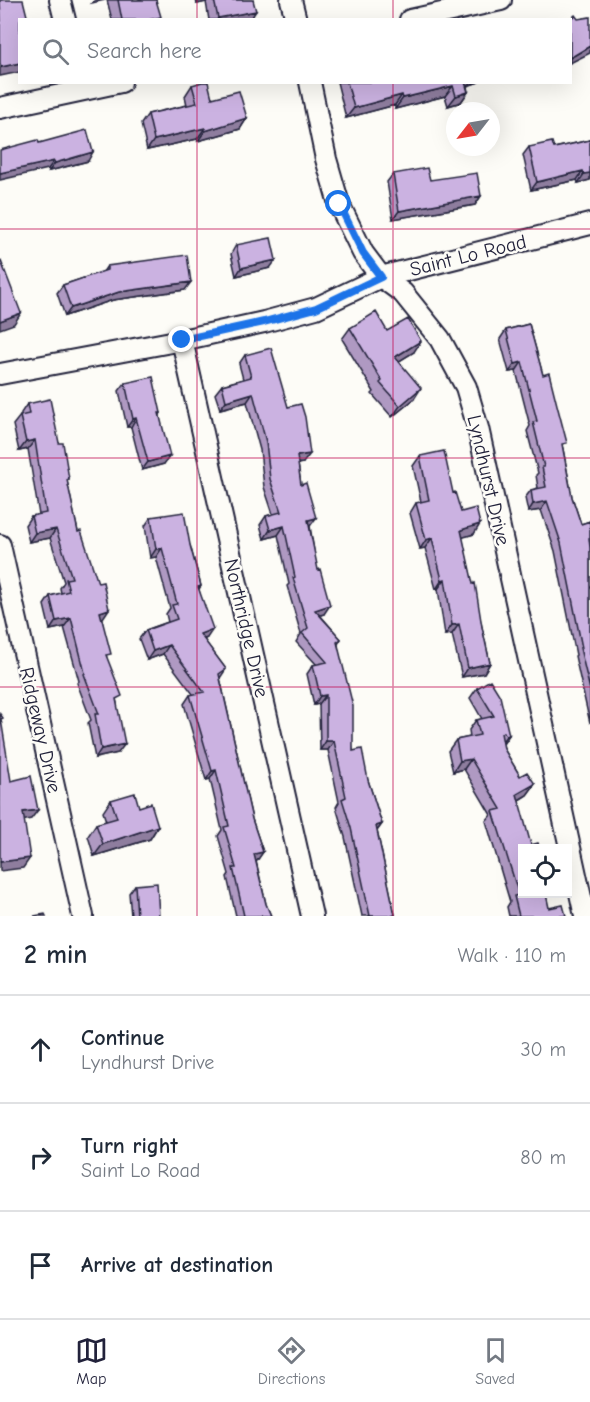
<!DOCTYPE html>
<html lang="en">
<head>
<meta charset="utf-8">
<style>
  body { margin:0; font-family:"Comic Neue",sans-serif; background:#f6f6f7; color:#1f2937 }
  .controls { position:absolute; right:18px; bottom:18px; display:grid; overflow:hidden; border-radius:0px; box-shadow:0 6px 24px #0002 }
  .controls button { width:54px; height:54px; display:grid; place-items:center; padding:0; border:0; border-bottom:2px solid #e0e1e3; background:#fff; color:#1f2937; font:30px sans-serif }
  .compass { position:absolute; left:446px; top:102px; width:54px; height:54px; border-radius:50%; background:#fff; box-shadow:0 6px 24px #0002; rotate:239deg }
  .stop { position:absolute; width:18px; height:18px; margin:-14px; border:4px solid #1a73e8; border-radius:50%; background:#fff }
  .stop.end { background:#1a73e8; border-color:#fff; box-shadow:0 2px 6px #0008 }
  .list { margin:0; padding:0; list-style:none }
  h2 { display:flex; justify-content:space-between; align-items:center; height:78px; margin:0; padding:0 24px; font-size:26px }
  h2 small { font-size:20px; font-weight:400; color:#747a83 }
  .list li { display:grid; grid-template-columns:39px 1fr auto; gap:18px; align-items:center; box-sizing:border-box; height:108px; padding:0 24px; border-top:2px solid #e0e1e3 }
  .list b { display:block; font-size:22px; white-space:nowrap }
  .list p { margin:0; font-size:20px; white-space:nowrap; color:#747a83 }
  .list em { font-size:20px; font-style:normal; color:#747a83 }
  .icon { flex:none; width:33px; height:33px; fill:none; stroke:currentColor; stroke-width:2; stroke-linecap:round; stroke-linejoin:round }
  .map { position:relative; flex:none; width:590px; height:916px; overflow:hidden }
  .search { position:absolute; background:#fff; box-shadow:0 6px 24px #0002; left:18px; right:18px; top:18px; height:66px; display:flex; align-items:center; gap:15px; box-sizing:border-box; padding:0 21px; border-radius:0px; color:#747a83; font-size:22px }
  .sheet { height:402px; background:#fff }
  nav { display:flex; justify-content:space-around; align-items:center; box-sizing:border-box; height:84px; border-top:2px solid #e0e1e3; background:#fff; font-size:16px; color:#747a83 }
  nav a { display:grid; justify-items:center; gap:3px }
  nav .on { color:#22223b }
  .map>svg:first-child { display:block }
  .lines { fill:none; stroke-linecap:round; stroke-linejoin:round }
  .street-casing { stroke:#22223b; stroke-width:24 }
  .street { stroke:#fdfcf7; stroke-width:20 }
  .wall { fill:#af99c2; stroke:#22223b; stroke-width:1.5 }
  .shaded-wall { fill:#8e7d9e; stroke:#22223b; stroke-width:1.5 }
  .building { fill:#cbb2e1; stroke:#22223b; stroke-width:1.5 }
  .route { stroke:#1a73e8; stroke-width:8 }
  .grid { fill:none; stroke:#c2185b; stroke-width:1.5; stroke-opacity:0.55 }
  .labels { text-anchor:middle; stroke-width:5; stroke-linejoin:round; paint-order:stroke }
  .street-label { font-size:20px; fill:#22223b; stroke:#fdfcf7 }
</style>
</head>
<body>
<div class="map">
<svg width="590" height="916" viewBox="0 0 590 916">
  <rect width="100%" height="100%" fill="#fdfcf7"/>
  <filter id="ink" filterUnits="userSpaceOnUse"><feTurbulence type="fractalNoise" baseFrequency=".0167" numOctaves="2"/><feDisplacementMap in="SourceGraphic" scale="12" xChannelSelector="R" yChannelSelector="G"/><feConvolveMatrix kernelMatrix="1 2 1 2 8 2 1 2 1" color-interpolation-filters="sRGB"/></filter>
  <g filter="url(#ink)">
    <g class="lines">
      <defs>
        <path id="street" d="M 60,0 L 65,20
          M 291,0 L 296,20
          M 410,20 L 501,0
          M 310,82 L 326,159 L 339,204 L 363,253 L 381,277 L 403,293 L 440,339 L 466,387 L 478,428 L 585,916
          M 0,108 L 121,82
          M 182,340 L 312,916
          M 0,374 L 182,340 L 264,322 L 316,308 L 381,277 L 590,224
          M 0,545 L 83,916"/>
      </defs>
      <use href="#street" class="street-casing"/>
      <use href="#street" class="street"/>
    </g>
    <path class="wall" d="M 107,0 L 156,0 L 159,20 L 112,20 Z
      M 196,0 L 253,0 L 250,20 L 209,20 L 206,2 L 197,4 Z
      M 337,82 L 479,82 L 467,86 L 468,92 L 461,102 L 448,106 L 445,96 L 395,109 L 395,105 L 346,118 Z
      M 192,85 L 247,118 L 240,129 L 198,141 L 197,139 L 147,150 L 141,124 L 148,114 L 187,105 L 185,96 Z
      M 590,140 L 590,180 L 578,183 L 577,180 L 531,190 L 523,155 L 529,147 L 554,148 Z
      M 39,143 L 88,161 L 49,171 Z
      M 393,174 L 430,180 L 481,196 L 475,205 L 393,219 L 387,182 Z
      M 236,245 L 270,268 L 236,276 L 231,254 Z
      M 107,266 L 185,290 L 113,300 L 65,316 L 57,293 L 63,285 L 103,272 Z
      M 529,324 L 563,449 L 572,497 L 581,524 L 590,521 L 590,723 L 575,656 L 576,655 L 555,551 L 541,510 L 528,512 L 525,498 L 531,490 L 538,488 L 536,475 L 538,473 L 527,431 L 530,426 L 516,371 L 509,372 L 500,339 L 506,330 Z
      M 350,328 L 387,331 L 414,352 L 399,361 L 414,399 L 392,417 L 372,394 L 374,392 L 342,339 Z
      M 245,355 L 303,463 L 298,464 L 301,485 L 310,526 L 324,614 L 320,615 L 341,639 L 338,644 L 353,751 L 368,780 L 382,824 L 377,831 L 395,915 L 394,916 L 362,916 L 345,837 L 336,807 L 339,802 L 328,750 L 320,750 L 319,704 L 314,705 L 307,674 L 313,665 L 316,664 L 296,642 L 301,634 L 287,586 L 289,584 L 278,535 L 264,539 L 260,525 L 266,516 L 273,514 L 264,487 L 260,450 L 247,402 L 220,409 L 215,394 L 222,385 L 243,379 L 239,364 Z
      M 125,383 L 161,413 L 160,415 L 164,464 L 142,470 L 131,427 L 127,427 L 119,391 Z
      M 27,404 L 59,443 L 69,479 L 67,481 L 78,532 L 103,618 L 102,619 L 107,660 L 117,703 L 118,753 L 95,758 L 88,723 L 91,720 L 77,683 L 79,681 L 64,627 L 50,630 L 44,605 L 50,596 L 61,593 L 60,588 L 64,582 L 50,538 L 29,542 L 25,525 L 31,516 L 39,515 L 28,449 L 19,451 L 13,425 L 20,416 L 21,416 L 21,413 Z
      M 420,456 L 453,493 L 461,512 L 474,534 L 462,537 L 490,663 L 484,673 L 462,677 L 452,634 L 445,635 L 438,589 L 436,589 L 425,548 L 420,549 L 410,513 L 416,503 L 421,502 L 413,466 Z
      M 151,517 L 190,545 L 201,586 L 199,589 L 207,638 L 204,640 L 226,669 L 220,678 L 252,819 L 263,852 L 256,861 L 266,904 L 271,916 L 236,916 L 227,877 L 229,874 L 218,836 L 222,830 L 210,779 L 206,780 L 184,704 L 190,695 L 193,694 L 163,654 L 147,660 L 139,639 L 146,630 L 168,622 L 166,614 L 170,608 L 156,557 L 150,558 L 145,526 Z
      M 477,688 L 509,735 L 503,744 L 504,749 L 520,776 L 535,784 L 527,795 L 519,800 L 522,849 L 549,908 L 566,916 L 509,916 L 507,907 L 510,902 L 486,821 L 491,815 L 464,769 L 453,772 L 448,751 L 456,740 L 470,737 L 469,730 L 476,720 L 482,719 L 470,698 Z
      M 111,800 L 139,807 L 158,826 L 150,839 L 94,856 L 88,836 L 96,824 L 106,821 L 103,812 Z
      M 135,885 L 159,916 L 131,916 L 129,893 Z"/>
    <path class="shaded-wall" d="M 95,0 L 105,0 L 92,3 Z
      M 199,0 L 208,0 L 206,2 L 197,4 Z
      M 256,11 L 250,20 L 217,20 L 218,18 Z
      M 590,46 L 590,53 L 570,63 L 570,58 Z
      M 20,63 L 20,72 L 0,76 L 0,69 L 1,67 Z
      M 462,82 L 479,82 L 457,89 Z
      M 453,86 L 445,96 L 395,109 L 403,98 Z
      M 468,92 L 461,102 L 448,106 L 456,96 Z
      M 402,95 L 395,105 L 346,118 L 354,108 Z
      M 247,118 L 240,129 L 198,141 L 205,131 Z
      M 205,128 L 197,139 L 147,150 L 154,140 Z
      M 93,152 L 88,161 L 49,171 L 55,163 Z
      M 54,161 L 48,169 L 0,180 L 0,173 Z
      M 583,171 L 577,180 L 531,190 L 537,182 Z
      M 590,173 L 590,180 L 578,183 L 584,174 Z
      M 481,196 L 475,205 L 393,219 L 399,211 Z
      M 276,260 L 270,268 L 236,276 L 241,268 Z
      M 191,282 L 185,290 L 113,300 L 65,316 L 71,308 L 119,292 Z
      M 21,313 L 14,324 L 0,329 L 0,321 Z
      M 421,341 L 414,352 L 388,368 L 395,357 Z
      M 522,362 L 516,371 L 509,372 L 515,364 Z
      M 421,388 L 414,399 L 392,417 L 400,406 Z
      M 253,393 L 247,402 L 220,409 L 226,401 Z
      M 136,418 L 131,427 L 127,427 L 133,419 Z
      M 35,440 L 28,449 L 19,451 L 26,442 Z
      M 310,454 L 303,463 L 291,464 L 297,456 Z
      M 170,456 L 164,464 L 142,470 L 148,462 Z
      M 547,501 L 541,510 L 528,512 L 533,504 Z
      M 316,518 L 310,526 L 301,529 L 308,520 Z
      M 480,524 L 474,534 L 454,540 L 461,530 Z
      M 284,526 L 278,535 L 264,539 L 270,530 Z
      M 56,529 L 50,538 L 29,542 L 35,533 Z
      M 432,538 L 425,548 L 420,549 L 426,540 Z
      M 162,548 L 156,557 L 150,558 L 156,549 Z
      M 445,579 L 438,589 L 436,589 L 442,580 Z
      M 330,605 L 324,614 L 309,618 L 315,610 Z
      M 109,609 L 103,618 L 93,621 L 100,612 Z
      M 71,618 L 64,627 L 50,630 L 56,621 Z
      M 459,624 L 452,634 L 445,635 L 452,625 Z
      M 213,629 L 207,638 L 193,643 L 200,634 Z
      M 169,645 L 163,654 L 147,660 L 153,651 Z
      M 490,663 L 484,673 L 462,677 L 468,668 Z
      M 326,695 L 319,704 L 314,705 L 320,696 Z
      M 509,735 L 502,745 L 499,746 L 506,736 Z
      M 326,741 L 334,741 L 328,750 L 320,750 Z
      M 125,744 L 118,753 L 95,758 L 101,749 Z
      M 471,759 L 464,769 L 453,772 L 460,761 Z
      M 216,770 L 210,779 L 206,780 L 212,771 Z
      M 535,784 L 527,795 L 510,805 L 517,794 Z
      M 38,810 L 31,819 L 17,822 L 23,812 Z
      M 382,824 L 376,832 L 376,826 Z
      M 158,826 L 150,839 L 94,856 L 103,844 Z
      M 263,852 L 257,861 L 248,863 L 254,854 Z
      M 30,858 L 23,868 L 0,871 L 0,862 Z"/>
    <path class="building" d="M 0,0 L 23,0 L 28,20 L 20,20 L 20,63 L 1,67 L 0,63 L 0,22 L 1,21 Z
      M 118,0 L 156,0 L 161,17 L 148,20 L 122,20 Z
      M 214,0 L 253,0 L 256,11 L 218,18 Z
      M 575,15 L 578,19 L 590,17 L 590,46 L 570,58 L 570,20 L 569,20 Z
      M 202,82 L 208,82 L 212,98 L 239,91 L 247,118 L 205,131 L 205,128 L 154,140 L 148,114 L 197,103 L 192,85 Z
      M 347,82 L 465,82 L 468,92 L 456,96 L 453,86 L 403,98 L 402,95 L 354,108 Z
      M 87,130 L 93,152 L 55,163 L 54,161 L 0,173 L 0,150 L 38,140 L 39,143 Z
      M 590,140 L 590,173 L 584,174 L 583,171 L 537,182 L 529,147 L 552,142 L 554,148 Z
      M 427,168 L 430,180 L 477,173 L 481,196 L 399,211 L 393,174 Z
      M 271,238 L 276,260 L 241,268 L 236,245 Z
      M 187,255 L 191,282 L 119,292 L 71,308 L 63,285 L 107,270 L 107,266 Z
      M 0,261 L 1,261 L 21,313 L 0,321 Z
      M 376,312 L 387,331 L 408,319 L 421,341 L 395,357 L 421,388 L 400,406 L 380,383 L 382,381 L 350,328 Z
      M 529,324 L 543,375 L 549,373 L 557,405 L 567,443 L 562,444 L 572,497 L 581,524 L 590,521 L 590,538 L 589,538 L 590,548 L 590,690 L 580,648 L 582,648 L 561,543 L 547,501 L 533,504 L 531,490 L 546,487 L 542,467 L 544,467 L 533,422 L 537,421 L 522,362 L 515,364 L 506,330 Z
      M 271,348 L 288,407 L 301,404 L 305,417 L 310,454 L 297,456 L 301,485 L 306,483 L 316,518 L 308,520 L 318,570 L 320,569 L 330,605 L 315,610 L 341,639 L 337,642 L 353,706 L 353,751 L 362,749 L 368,780 L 382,824 L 376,826 L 395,915 L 391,916 L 370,916 L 351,828 L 342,799 L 346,797 L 334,741 L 326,741 L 326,695 L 320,696 L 313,665 L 327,662 L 302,633 L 308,628 L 293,578 L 295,577 L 284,526 L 270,530 L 266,516 L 281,512 L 270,479 L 266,442 L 253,393 L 226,401 L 222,385 L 251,377 L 245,355 Z
      M 153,377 L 161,413 L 159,413 L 170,456 L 148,462 L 136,418 L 133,419 L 125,383 Z
      M 50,399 L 59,443 L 63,443 L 69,479 L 67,480 L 78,532 L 81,531 L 98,583 L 103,582 L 109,609 L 100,612 L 111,654 L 106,655 L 122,696 L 116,699 L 125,744 L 101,749 L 95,714 L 99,714 L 84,674 L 85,673 L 71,618 L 56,621 L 50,596 L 69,591 L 66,579 L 72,578 L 56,529 L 35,533 L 31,516 L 46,513 L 35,440 L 26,442 L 20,416 L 29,414 L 27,404 Z
      M 444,451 L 453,493 L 455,492 L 461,512 L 476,508 L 480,524 L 461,530 L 473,584 L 475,583 L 482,627 L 490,663 L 468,668 L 459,624 L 452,625 L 445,579 L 442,580 L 432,538 L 426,540 L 416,503 L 429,500 L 420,456 Z
      M 184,512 L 190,545 L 201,586 L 198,587 L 213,629 L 200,634 L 226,669 L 219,674 L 252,819 L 263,852 L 254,854 L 266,904 L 271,916 L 244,916 L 233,868 L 236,868 L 224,827 L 229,826 L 216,770 L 212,771 L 190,695 L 204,692 L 169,645 L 153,651 L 146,630 L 177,619 L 172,605 L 177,604 L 162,548 L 156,549 L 151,517 Z
      M 490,680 L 500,696 L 509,735 L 506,736 L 504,732 L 501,733 L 504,749 L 520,776 L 527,772 L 535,784 L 517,794 L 531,845 L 538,843 L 540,849 L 522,849 L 522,894 L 546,894 L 549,908 L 563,905 L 566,916 L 519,916 L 514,896 L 519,895 L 493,811 L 501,809 L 471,759 L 460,761 L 456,740 L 480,735 L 476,720 L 494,716 L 477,688 Z
      M 0,714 L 3,718 L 1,719 L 11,781 L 31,776 L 38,810 L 23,812 L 30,858 L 0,862 Z
      M 135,793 L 139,807 L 151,803 L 158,826 L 103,844 L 96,824 L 117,818 L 111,800 Z
      M 157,883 L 159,916 L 137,916 L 135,885 Z
      M 45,914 L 46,916 L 34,916 Z"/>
  </g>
  <g class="lines" filter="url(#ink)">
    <path class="route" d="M 182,340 L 264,322 L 316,308 L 381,277 L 363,253 L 339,204"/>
  </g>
  <path class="grid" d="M 197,0 L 197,20M 393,0 L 393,20M 197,82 L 197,916M 393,82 L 393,916M 0,229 L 590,229M 0,458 L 590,458M 0,687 L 590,687"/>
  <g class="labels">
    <g class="street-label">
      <text transform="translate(468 255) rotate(-14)" y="7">Saint Lo Road</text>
      <text transform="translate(489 480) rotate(77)" y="7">Lyndhurst Drive</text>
      <text transform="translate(247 628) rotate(77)" y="7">Northridge Drive</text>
      <text transform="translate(41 730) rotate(77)" y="7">Ridgeway Drive</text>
    </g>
  </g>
</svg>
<div class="controls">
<button><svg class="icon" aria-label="locate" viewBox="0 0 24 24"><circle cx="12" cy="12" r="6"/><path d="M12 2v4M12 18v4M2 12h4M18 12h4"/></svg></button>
</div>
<svg class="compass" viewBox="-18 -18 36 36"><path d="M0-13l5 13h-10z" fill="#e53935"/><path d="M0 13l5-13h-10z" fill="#747a83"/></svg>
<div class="stop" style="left:339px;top:204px"></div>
<div class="stop end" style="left:182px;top:340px"></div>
<div class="search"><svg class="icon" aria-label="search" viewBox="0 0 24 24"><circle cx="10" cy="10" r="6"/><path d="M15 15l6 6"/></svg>Search here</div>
</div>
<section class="sheet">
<h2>2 min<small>Walk · 110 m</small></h2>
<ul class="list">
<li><svg class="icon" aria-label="ahead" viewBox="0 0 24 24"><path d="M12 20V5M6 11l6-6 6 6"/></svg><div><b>Continue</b><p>Lyndhurst Drive</p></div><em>30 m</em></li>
<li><svg class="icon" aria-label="right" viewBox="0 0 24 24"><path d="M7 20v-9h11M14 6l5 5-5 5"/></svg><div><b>Turn right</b><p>Saint Lo Road</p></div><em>80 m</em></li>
<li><svg class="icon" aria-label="arrive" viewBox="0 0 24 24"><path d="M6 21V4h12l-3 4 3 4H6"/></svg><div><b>Arrive at destination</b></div></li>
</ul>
</section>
<nav>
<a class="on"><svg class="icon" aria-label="map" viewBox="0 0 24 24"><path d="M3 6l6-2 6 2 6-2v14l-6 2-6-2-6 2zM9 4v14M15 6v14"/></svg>Map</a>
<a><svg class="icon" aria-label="directions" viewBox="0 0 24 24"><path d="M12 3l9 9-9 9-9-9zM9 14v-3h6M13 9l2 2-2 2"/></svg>Directions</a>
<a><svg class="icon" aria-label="saved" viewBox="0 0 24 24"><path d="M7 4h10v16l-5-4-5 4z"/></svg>Saved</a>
</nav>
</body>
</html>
